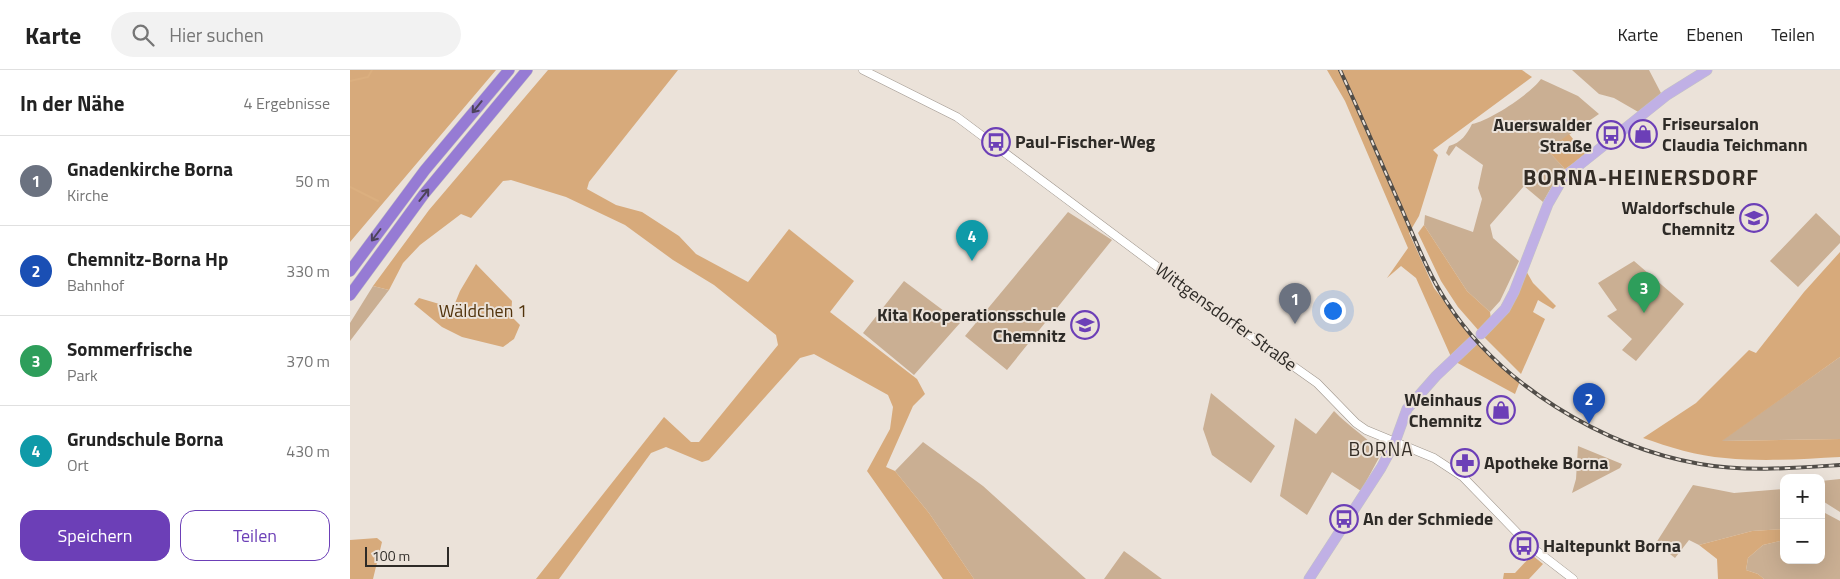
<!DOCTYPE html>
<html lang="de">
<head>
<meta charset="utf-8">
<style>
  body { margin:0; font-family:"Titillium Web",sans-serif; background:#f2f2f2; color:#222 }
  .controls { position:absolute; right:15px; bottom:15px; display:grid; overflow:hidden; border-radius:10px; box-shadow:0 5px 20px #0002 }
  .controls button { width:45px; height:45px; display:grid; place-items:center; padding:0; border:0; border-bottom:1px solid #e0e0e0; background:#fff; color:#222; font:25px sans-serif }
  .scale { position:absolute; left:15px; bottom:12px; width:84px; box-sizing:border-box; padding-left:5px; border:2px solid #2e2b27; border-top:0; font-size:14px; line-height:18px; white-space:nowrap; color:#2e2b27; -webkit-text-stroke:4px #ebe2d9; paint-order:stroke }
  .you { position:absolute; left:982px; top:240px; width:18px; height:18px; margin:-12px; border:4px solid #fff; border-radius:50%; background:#1a73e8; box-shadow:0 0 0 8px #1a73e833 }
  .badge { display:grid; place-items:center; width:32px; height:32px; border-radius:50%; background:#6c3fb7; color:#fff; font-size:16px; font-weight:700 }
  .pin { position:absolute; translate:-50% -41px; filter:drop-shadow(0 1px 2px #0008) }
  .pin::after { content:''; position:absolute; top:26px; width:18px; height:15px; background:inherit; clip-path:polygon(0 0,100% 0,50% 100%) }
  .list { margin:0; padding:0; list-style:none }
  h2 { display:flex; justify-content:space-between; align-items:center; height:65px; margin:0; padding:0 20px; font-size:21px }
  h2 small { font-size:16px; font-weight:400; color:#767676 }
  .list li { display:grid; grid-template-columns:32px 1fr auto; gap:15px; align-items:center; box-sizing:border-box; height:90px; padding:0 20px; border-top:1px solid #e0e0e0 }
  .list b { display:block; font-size:19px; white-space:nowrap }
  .list p { margin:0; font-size:16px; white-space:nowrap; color:#767676 }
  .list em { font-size:16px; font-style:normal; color:#767676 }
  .actions { display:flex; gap:10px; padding:15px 20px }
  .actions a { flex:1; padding:11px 0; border:1px solid #6c3fb7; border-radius:15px; text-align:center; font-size:18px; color:#6c3fb7 }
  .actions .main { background:#6c3fb7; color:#fff }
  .icon { flex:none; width:28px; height:28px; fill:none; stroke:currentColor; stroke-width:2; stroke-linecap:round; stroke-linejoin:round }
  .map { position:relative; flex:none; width:1490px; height:509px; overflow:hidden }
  header { display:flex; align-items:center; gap:30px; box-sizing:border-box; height:70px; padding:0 25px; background:#fff; border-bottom:1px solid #e0e0e0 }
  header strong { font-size:24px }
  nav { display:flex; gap:28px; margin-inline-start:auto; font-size:18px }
  .search { width:350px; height:45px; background:#f2f2f2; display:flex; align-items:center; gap:12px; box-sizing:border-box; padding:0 18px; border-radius:28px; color:#767676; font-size:19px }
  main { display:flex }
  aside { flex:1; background:#fff }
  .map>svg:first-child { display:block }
  .green { fill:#caaf93 }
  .forest { fill:#d7aa7b }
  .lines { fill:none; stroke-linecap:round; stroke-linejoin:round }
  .stream { stroke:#dbaf7f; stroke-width:2 }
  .minor-casing { stroke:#9e958c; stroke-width:9 }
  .major-casing { stroke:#c4c4c3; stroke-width:11 }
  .highway-casing { stroke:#c4c4c3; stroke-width:12 }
  .minor { stroke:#fff; stroke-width:8 }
  .major { stroke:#c0b0e5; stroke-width:10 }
  .highway { stroke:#967bd4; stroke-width:11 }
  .rail-casing { stroke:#514d48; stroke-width:4 }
  .rail { stroke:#ebe2d9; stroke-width:2; stroke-dasharray:5.5; stroke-linecap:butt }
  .oneway { stroke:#4d435b }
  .labels { text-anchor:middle; stroke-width:4; stroke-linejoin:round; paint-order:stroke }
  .poi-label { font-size:18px; font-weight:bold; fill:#2e2b27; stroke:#ebe2d9; text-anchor:start }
  .park-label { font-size:18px; fill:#51330c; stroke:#ebe2d9 }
  .street-label { font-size:18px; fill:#2e2b27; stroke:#ebe2d9 }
  .neighbourhood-label { font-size:19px; letter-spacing:1px; fill:#332c25; stroke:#ebe2d9 }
  .district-label { font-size:22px; font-weight:bold; letter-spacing:1px; fill:#332c25; stroke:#ebe2d9 }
</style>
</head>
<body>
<header>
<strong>Karte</strong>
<div class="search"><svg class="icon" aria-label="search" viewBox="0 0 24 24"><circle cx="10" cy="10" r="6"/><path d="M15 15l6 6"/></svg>Hier suchen</div>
<nav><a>Karte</a><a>Ebenen</a><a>Teilen</a></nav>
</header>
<main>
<aside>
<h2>In der Nähe<small>4 Ergebnisse</small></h2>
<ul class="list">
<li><span class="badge" style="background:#6b7280">1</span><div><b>Gnadenkirche Borna</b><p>Kirche</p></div><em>50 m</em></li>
<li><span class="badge" style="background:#1a4fb4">2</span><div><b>Chemnitz-Borna Hp</b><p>Bahnhof</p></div><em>330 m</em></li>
<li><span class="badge" style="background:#2e9e5b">3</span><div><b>Sommerfrische</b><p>Park</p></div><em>370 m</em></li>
<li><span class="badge" style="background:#0f9aa8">4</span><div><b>Grundschule Borna</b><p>Ort</p></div><em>430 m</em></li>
</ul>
<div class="actions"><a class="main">Speichern</a><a>Teilen</a></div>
</aside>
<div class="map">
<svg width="1490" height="509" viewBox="0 0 1490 509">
  <rect width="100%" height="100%" fill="#ebe2d9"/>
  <path class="green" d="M 1222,0 L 1299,0 L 1311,23 L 1290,43 L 1264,28 L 1249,24 Z
    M 1191,9 L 1228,26 L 1249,44 L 1197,80 L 1215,99 L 1205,111 L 1193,132 L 1174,116 L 1140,155 L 1143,168 L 1169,191 L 1150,231 L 1140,242 L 1117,221 L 1074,155 L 1075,145 L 1123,162 L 1132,129 L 1128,118 L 1133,95 L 1106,76 L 1099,86 L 1096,83 L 1099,76 C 1111,73 1117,64 1122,54 C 1141,50 1180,24 1191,9 Z
    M 718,142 L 762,170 L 657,300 L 615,266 Z
    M 1466,143 L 1490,166 L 1490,173 L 1448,217 L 1420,191 Z
    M 1284,191 L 1334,234 L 1286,291 L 1272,280 L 1282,269 L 1257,246 L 1267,240 L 1248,213 Z
    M 554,211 L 610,253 L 564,305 L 513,263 Z
    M 23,216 L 39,220 L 0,271 L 0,253 Z
    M 1490,287 L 1490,369 L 1371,371 Z
    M 861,323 L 925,376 L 901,413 L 862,385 L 853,359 Z
    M 984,341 C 999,357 1018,367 1031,384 L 1011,421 L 982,402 L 957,445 L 930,426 L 945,348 L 966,364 Z
    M 573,372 L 633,416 L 736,509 L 624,509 L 579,443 L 545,401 Z
    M 1228,376 L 1272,394 L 1270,398 L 1222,423 L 1226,409 Z
    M 1490,409 L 1490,442 L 1471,430 L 1471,411 Z
    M 1343,415 L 1384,423 L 1434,419 L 1434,459 L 1402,461 L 1349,475 L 1339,470 L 1325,488 L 1306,473 Z
    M 1475,443 L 1490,451 L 1490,509 L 1414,509 L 1408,504 L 1396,500 L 1398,488 L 1413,475 L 1434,470 L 1434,490 L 1471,490 L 1471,444 Z
    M 774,481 L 812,509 L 754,509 Z"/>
  <path class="forest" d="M 0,0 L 146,0 L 0,172 Z
    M 198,0 L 328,0 L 239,112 L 237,119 L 266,135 L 292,142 L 329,166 L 346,184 L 398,212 L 439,159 L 504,211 L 480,242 L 567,309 L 575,324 L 563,336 L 536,397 L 545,401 L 579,443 L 624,509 L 593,509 L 517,401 L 540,359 L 543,337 L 538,325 L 464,284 L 450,288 L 359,390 L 352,392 L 316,377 L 301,383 L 209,509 L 186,509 L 314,347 L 341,372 L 349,372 L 428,275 L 426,265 L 364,215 L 323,190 L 275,155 L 216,127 L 161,110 L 153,111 L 121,148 L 111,144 L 70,175 L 53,193 L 39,220 L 23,216 L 79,140 Z
    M 977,0 L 1172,0 L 1182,7 L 1083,80 L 1088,85 L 1069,146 L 1059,163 L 1084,218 L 1123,268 L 1102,289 L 1066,208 L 1051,196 L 1037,208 L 1058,178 L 995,31 Z
    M 1219,64 L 1236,85 L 1215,99 L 1197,80 Z
    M 1074,155 L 1117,221 L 1140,242 L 1141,249 L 1129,261 L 1108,237 L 1091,211 L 1068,163 Z
    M 1490,182 L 1490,287 L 1372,371 L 1490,369 L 1490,387 C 1452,389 1413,392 1375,388 C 1347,386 1319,377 1293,368 L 1346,333 L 1399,280 L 1406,283 L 1454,222 Z
    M 126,194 L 162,231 L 161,246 L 170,255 L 164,269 L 153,277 L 112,267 L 92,257 L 64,234 L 69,228 L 103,238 L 110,221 Z
    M 1175,199 L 1183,213 L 1206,236 L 1203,239 L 1188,230 L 1183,242 L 1195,249 L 1171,304 L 1132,265 Z
    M 1126,272 L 1140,287 L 1170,311 L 1165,324 L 1104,291 Z
    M 1434,459 L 1434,470 L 1413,475 L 1398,488 L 1396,500 L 1408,504 L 1414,509 L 1368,509 L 1367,489 L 1349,475 L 1402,461 Z
    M 27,468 L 32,472 L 23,509 L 0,509 L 0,470 Z
    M 1182,485 L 1193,494 L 1179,509 L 1153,509 L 1154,503 L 1165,503 Z"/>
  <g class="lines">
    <path class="stream" d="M 0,11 L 18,7 L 22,0
      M 0,117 L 28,131"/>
    <defs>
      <path id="minor" d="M 513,0 L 607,47 L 881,252 L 967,313 L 1006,353 L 1016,360 L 1084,388 L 1113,407 L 1179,475 L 1223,509"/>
      <path id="major" d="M 1131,264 L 1155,239 L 1164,222 L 1198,134 L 1213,108 L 1317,25 L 1357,0
        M 959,509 L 1031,398 L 1045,372 L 1057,339 L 1086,306 L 1123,271"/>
      <path id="highway" d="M 0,201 L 75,100 L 159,0
        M 0,225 L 74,124 L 177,0"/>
    </defs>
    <use href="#minor" class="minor-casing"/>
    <use href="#major" class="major-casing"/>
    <use href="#highway" class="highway-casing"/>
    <use href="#minor" class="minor"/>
    <use href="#major" class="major"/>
    <use href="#highway" class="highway"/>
    <defs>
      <path id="rail" d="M 990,0 C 1012,47 1032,95 1053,142 C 1066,172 1078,203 1096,231 C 1149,314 1253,377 1350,394 C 1396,402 1444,398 1490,395"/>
    </defs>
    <use href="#rail" class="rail-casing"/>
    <use href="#rail" class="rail"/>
  </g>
  <defs><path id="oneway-shaft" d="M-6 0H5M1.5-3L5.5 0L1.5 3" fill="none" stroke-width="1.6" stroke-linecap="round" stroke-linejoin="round" transform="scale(1.25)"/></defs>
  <g class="oneway">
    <use href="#oneway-shaft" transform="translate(127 37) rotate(129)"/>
    <use href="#oneway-shaft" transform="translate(74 125) rotate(-52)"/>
    <use href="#oneway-shaft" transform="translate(26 165) rotate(127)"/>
  </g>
  <defs>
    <symbol id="shop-ring" viewBox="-11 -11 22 22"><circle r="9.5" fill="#ebe2d9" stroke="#6c3fb7" stroke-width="1.5"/><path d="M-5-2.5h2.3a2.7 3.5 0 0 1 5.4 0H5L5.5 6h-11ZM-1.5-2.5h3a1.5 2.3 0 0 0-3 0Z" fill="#6c3fb7"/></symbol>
    <symbol id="bus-ring" viewBox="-11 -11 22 22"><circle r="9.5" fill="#ebe2d9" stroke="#6c3fb7" stroke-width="1.5"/><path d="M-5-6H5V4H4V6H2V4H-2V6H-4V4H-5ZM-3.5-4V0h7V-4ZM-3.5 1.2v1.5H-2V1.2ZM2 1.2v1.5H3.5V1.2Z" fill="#6c3fb7"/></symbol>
    <symbol id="school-ring" viewBox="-11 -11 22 22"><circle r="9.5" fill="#ebe2d9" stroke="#6c3fb7" stroke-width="1.5"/><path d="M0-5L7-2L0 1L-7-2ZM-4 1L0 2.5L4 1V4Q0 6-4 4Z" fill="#6c3fb7"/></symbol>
    <symbol id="pharmacy-ring" viewBox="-11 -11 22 22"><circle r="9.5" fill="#ebe2d9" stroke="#6c3fb7" stroke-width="1.5"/><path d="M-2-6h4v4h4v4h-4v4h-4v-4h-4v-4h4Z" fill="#6c3fb7"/></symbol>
  </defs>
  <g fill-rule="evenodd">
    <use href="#shop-ring" x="1277" y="48" width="32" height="32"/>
    <use href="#bus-ring" x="1245" y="49" width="32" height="32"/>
    <use href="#bus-ring" x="630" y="56" width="32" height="32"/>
    <use href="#school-ring" x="1388" y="132" width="32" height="32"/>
    <use href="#school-ring" x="719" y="239" width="32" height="32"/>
    <use href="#shop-ring" x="1135" y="324" width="32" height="32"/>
    <use href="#pharmacy-ring" x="1099" y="377" width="32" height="32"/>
    <use href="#bus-ring" x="978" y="433" width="32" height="32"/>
    <use href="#bus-ring" x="1158" y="460" width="32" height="32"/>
  </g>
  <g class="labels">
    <g class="poi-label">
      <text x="1312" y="60">Friseursalon<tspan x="1312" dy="21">Claudia Teichmann</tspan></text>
      <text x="1242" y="61" text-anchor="end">Auerswalder<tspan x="1242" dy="21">Straße</tspan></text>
      <text x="665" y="78">Paul-Fischer-Weg</text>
      <text x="1385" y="144" text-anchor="end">Waldorfschule<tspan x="1385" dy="21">Chemnitz</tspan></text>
      <text x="716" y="251" text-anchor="end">Kita Kooperationsschule<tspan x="716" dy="21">Chemnitz</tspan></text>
      <text x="1132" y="336" text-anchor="end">Weinhaus<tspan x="1132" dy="21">Chemnitz</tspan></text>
      <text x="1134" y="399">Apotheke Borna</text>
      <text x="1013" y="455">An der Schmiede</text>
      <text x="1193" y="482">Haltepunkt Borna</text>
    </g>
    <g class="park-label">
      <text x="133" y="247">Wäldchen 1</text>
    </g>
    <g class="street-label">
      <text transform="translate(876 247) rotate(36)" y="6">Wittgensdorfer Straße</text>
    </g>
    <g class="neighbourhood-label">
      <text x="1031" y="386">BORNA</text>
    </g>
    <g class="district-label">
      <text x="1291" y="115">BORNA-HEINERSDORF</text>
    </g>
  </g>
</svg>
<div class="controls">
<button>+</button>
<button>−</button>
</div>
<div class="scale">100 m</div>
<div class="you"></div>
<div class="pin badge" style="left:945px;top:254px;background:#6b7280">1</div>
<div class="pin badge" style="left:1239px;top:354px;background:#1a4fb4">2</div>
<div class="pin badge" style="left:1294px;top:243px;background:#2e9e5b">3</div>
<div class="pin badge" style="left:622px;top:191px;background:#0f9aa8">4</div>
</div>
</main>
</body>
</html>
